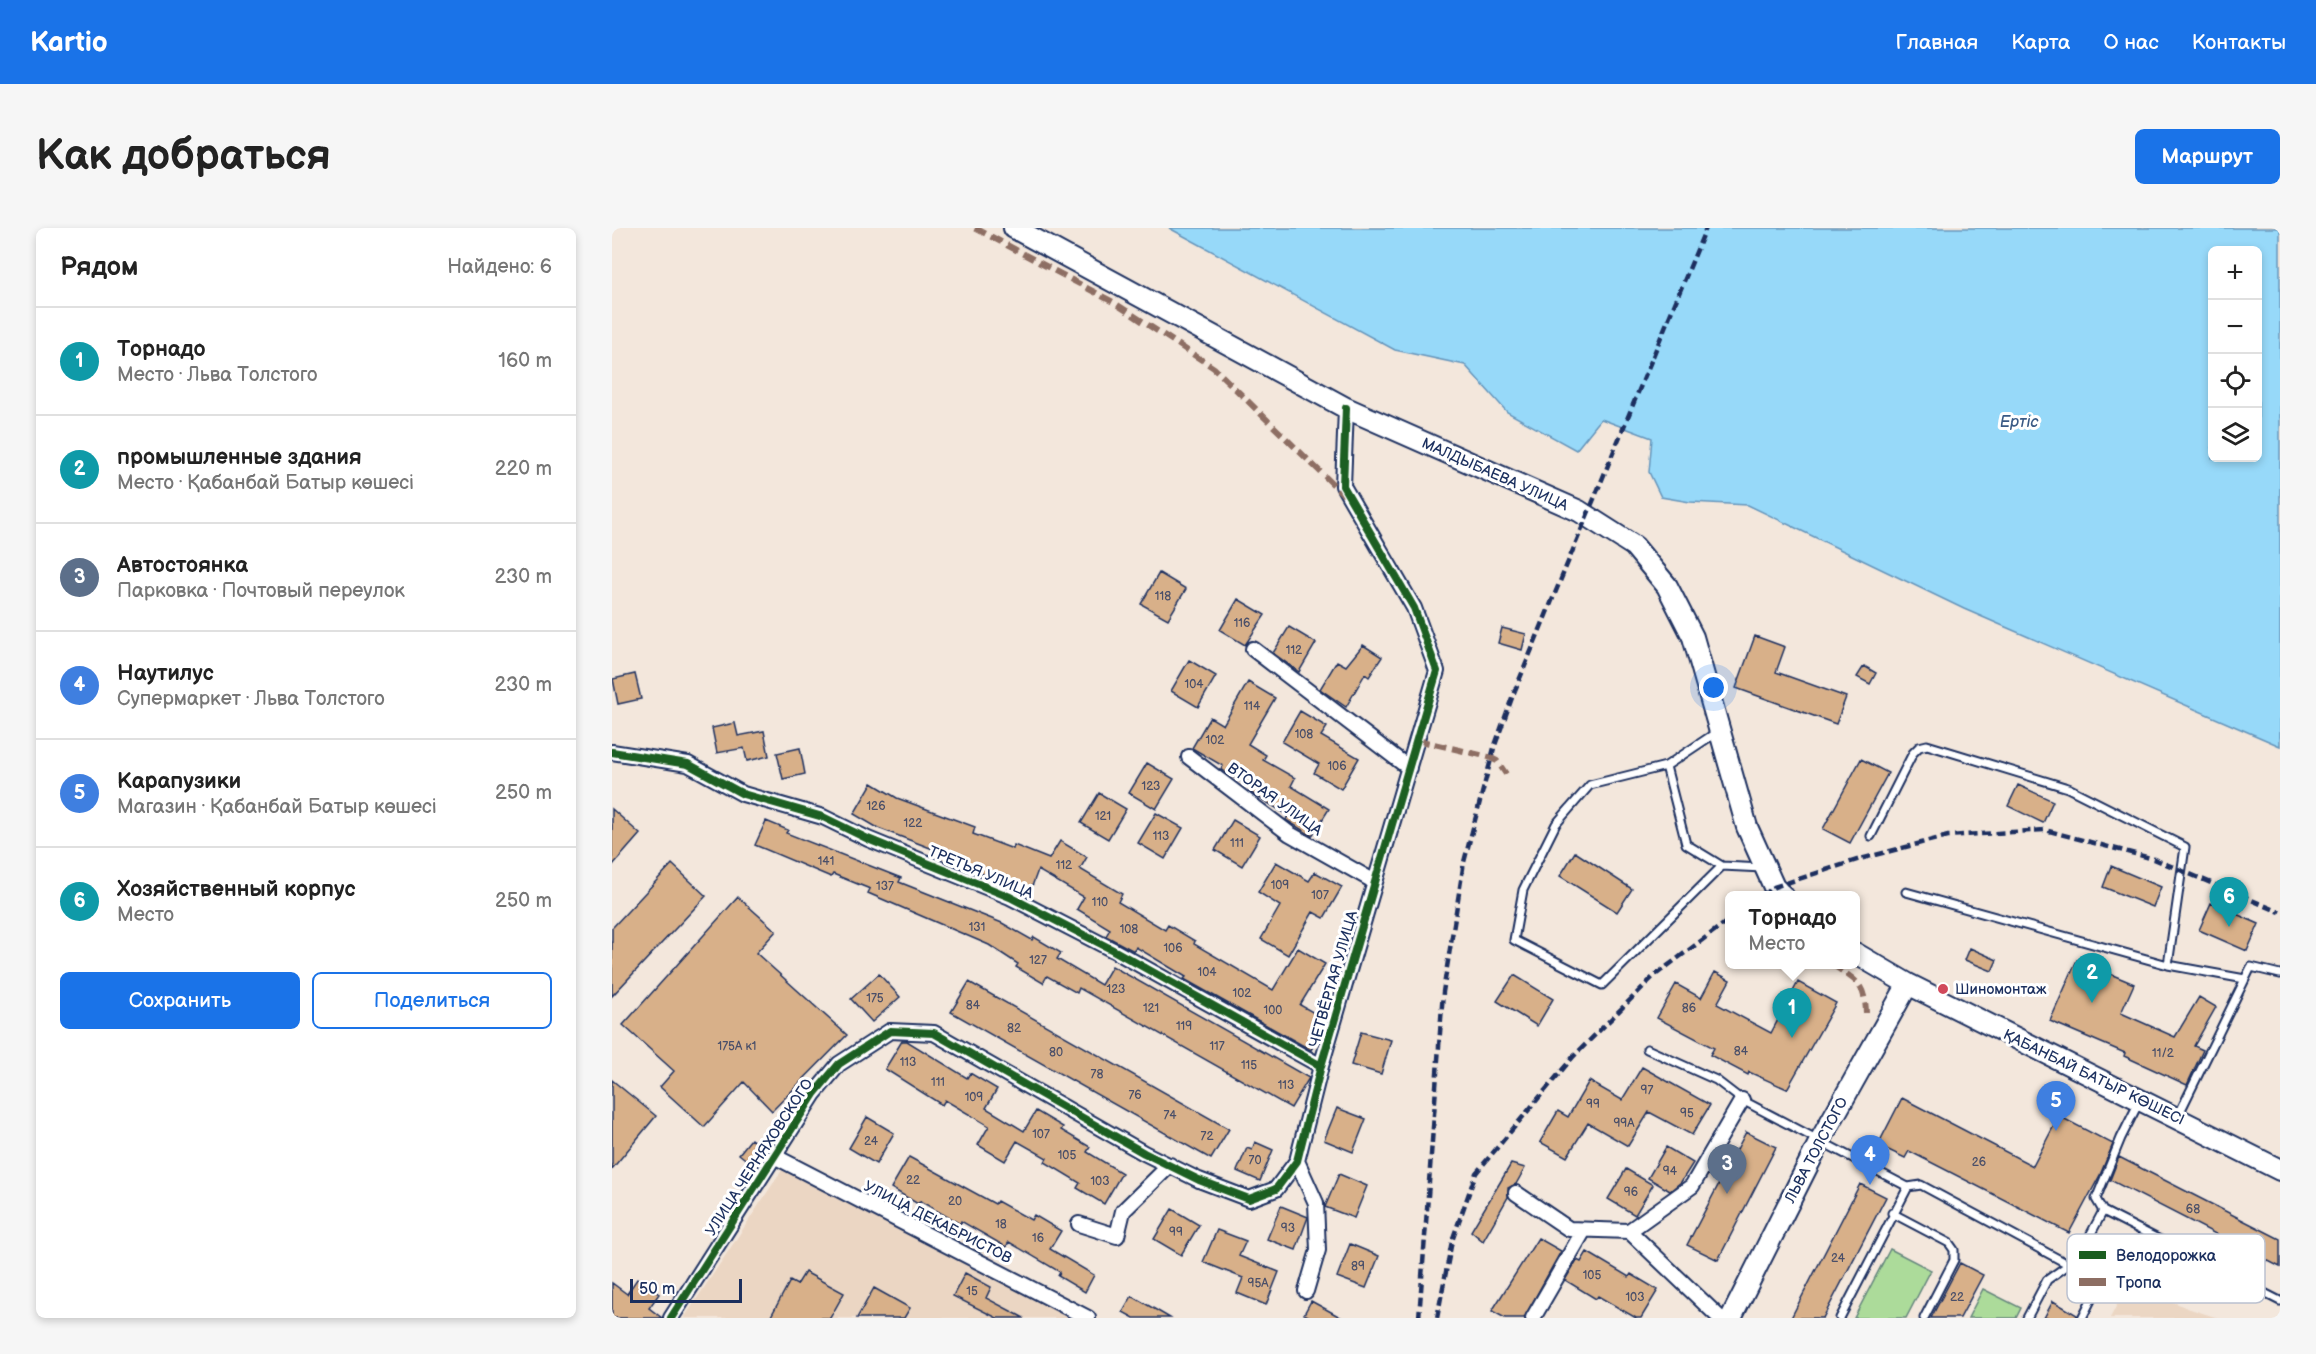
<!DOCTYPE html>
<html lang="ru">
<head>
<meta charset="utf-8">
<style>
  body { margin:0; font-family:"Balsamiq Sans",sans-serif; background:#f6f6f6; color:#222 }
  .controls { position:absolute; right:18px; top:18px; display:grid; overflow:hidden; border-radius:9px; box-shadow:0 3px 9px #0003 }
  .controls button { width:54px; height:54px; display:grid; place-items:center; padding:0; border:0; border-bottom:2px solid #e0e0e0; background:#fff; color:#222; font:30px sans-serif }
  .scale { position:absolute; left:18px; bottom:15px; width:112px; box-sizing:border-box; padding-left:6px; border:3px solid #1b2f5e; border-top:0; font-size:16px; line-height:21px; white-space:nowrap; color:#1b2f5e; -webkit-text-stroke:4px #fff; paint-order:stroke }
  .you { position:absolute; left:1102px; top:460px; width:21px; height:21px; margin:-15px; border:4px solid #fff; border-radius:50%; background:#1a73e8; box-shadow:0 0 0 9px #1a73e833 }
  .badge { display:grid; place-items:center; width:39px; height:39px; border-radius:50%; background:#1a73e8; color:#fff; font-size:20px; font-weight:700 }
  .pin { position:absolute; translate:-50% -50px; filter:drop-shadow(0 2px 3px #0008) }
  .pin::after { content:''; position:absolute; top:32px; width:21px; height:18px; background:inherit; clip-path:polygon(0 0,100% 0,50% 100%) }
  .popup { position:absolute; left:1113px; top:663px; width:135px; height:78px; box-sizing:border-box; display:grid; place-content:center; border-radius:9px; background:#fff; filter:drop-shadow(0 2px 4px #0005); font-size:20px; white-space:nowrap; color:#767676 }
  .popup b { font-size:22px; color:#222 }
  .popup::after { content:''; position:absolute; left:50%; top:100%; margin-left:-12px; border:12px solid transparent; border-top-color:#fff }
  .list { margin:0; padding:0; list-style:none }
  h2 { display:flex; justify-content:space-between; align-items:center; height:78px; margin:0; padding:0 24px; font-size:26px }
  h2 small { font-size:20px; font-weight:400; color:#767676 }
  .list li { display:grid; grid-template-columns:39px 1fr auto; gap:18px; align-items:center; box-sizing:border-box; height:108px; padding:0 24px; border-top:2px solid #e0e0e0 }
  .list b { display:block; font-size:22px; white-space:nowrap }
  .list p { margin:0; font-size:20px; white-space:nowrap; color:#767676 }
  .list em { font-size:20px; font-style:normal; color:#767676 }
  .actions { display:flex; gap:12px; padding:18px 24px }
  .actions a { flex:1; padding:14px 0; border:2px solid #1a73e8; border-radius:9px; text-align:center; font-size:21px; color:#1a73e8 }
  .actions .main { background:#1a73e8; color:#fff }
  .icon { flex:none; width:33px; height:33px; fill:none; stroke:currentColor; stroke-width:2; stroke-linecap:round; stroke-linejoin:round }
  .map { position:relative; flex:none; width:1668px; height:1090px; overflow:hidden; border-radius:9px }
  header { display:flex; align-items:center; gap:36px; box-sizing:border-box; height:84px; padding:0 30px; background:#1a73e8; color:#fff }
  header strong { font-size:28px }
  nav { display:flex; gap:33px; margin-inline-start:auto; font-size:21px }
  .intro { display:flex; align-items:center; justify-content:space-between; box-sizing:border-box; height:144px; padding:0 36px }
  h1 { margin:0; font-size:42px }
  .button { padding:15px 27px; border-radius:9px; background:#1a73e8; color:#fff; font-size:21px; font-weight:700 }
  main { display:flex; gap:36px; padding:0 36px }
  aside { flex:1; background:#fff; border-radius:9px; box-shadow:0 3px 9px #0003 }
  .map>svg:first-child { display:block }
  .built { fill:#ebd6c3 }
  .green { fill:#acdb9a; stroke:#64857c; stroke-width:1.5 }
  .water { fill:#97d9f9; stroke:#6595bb; stroke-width:1.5; fill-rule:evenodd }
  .building { fill:#d8b089; stroke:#1b2f5e; stroke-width:1.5 }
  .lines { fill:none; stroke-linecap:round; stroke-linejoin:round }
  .lane-casing { stroke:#1b2f5e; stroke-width:11 }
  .street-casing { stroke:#1b2f5e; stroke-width:18 }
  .secondary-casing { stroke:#1b2f5e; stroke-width:24 }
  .lane { stroke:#fff; stroke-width:7 }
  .street { stroke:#fff; stroke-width:14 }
  .secondary { stroke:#fff; stroke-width:20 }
  .rail { stroke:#1b2f5e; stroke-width:4.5; stroke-dasharray:9 4.5; stroke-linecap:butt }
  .quiet { stroke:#8d6e63; stroke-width:6; stroke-dasharray:12 6; stroke-linecap:butt }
  .cycleway-casing { stroke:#fff; stroke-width:11 }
  .cycleway { stroke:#1b5e20; stroke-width:8 }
  .poi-dot { fill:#d1495b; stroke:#fff; stroke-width:2 }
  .labels { text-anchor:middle; stroke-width:6; stroke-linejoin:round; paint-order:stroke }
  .number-label { font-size:12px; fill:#4a4f69 }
  .street-label { font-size:15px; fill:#1b2f5e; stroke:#fff }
  .poi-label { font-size:15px; fill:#1b2f5e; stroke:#fff; text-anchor:start }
  .water-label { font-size:16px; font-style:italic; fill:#3a5a85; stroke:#fff }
  .key { fill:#fff; stroke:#bbc1cf; stroke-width:1.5 }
  .key-label { font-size:16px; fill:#1b2f5e }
</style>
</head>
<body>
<header>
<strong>Kartio</strong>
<nav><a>Главная</a><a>Карта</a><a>О нас</a><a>Контакты</a></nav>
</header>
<div class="intro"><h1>Как добраться</h1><a class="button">Маршрут</a></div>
<main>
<aside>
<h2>Рядом<small>Найдено: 6</small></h2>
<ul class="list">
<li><span class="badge" style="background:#0f9aa8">1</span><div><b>Торнадо</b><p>Место · Льва Толстого</p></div><em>160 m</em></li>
<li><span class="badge" style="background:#0f9aa8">2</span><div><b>промышленные здания</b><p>Место · Қабанбай Батыр көшесі</p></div><em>220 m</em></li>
<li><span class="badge" style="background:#5c6f8a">3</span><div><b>Автостоянка</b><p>Парковка · Почтовый переулок</p></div><em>230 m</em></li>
<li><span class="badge" style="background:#3f7fe0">4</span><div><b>Наутилус</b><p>Супермаркет · Льва Толстого</p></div><em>230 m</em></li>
<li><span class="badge" style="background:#3f7fe0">5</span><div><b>Карапузики</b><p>Магазин · Қабанбай Батыр көшесі</p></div><em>250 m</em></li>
<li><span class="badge" style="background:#0f9aa8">6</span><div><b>Хозяйственный корпус</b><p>Место</p></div><em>250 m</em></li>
</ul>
<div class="actions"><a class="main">Сохранить</a><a>Поделиться</a></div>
</aside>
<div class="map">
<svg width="1668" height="1090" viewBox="0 0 1668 1090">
  <rect width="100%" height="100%" fill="#f3e7dc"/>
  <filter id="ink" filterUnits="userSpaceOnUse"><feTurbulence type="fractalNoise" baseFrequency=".0167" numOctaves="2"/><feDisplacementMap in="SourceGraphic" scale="12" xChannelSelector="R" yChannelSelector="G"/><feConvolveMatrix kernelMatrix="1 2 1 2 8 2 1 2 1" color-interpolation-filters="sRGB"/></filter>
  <g filter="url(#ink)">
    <path class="built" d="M 180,927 L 487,1090 L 72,1090 Z
      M 1517,1054 L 1575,1080 L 1606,1090 L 1498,1090 Z"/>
    <path class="green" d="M 1278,1021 L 1319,1042 L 1294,1090 L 1242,1090 Z
      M 1371,1061 L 1409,1080 L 1404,1090 L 1356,1090 Z"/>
    <path class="water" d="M 557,0 L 1668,0 L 1668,518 L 1352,381 L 1136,277 L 1078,274 L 1049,269 L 1037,244 L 1040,210 L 989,191 L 964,222 L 895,184 L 853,137 L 783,122 ZM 1600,22 L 1646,22 L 1646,230 L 1600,230 Z"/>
    <path class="building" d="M 547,345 L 574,361 L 556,391 L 529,376 Z
      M 626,371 L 653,387 L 633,417 L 608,402 Z
      M 677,399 L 704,415 L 687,444 L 661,425 Z
      M 890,400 L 914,406 L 910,422 L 886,415 Z
      M 1143,408 L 1173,419 L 1164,444 L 1234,469 L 1224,496 L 1124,460 Z
      M 751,417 L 770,429 L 757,449 L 753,446 L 734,479 L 708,461 L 725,433 L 734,438 Z
      M 577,432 L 604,448 L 586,479 L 559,463 Z
      M 1252,438 L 1264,445 L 1258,456 L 1245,449 Z
      M 23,446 L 29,471 L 6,476 L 1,451 Z
      M 636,454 L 663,470 L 636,516 L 654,527 L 651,532 L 683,550 L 679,558 L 717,581 L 700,608 L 674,592 L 676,587 L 639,565 L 641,560 L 609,542 L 611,538 L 580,520 L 598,489 L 611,497 Z
      M 688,483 L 715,499 L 709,508 L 747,530 L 729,561 L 702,545 L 707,536 L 670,514 Z
      M 123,495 L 126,508 L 152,503 L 157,528 L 135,533 L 132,520 L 105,525 L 100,500 Z
      M 188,520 L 193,546 L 171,551 L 165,525 Z
      M 1249,531 L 1276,545 L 1238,615 L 1211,601 Z
      M 535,535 L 562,551 L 544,581 L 517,565 Z
      M 260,555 L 285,570 L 363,599 L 361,606 L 401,621 L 402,617 L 437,631 L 448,613 L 475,629 L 468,641 L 510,666 L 506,674 L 553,702 L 556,697 L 583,713 L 582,716 L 661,762 L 686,720 L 713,736 L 688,777 L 713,791 L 710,803 L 699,822 L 572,751 L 574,749 L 524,719 L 522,723 L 494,708 L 498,701 L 465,681 L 472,669 L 426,642 L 419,661 L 352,640 L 355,634 L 266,600 L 242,586 Z
      M 1406,557 L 1441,573 L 1431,595 L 1396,578 Z
      M 487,565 L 514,581 L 496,611 L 469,595 Z
      M 0,581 L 28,606 L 0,638 Z
      M 544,585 L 571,600 L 553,631 L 526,615 Z
      M 621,592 L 648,608 L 630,638 L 603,622 Z
      M 154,593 L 176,602 L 174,605 L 289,650 L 287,654 L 390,695 L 420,712 L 422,709 L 449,725 L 445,731 L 489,757 L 500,738 L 697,850 L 679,880 L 467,760 L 465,765 L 435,748 L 431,755 L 404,739 L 406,736 L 377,717 L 256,665 L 258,661 L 221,646 L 219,649 L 143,617 Z
      M 963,624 L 1020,661 L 1005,684 L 948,648 Z
      M 664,634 L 697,653 L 703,644 L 730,659 L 712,690 L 701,684 L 676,727 L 649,711 L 668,678 L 646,664 Z
      M 60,636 L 94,668 L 0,768 L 0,700 Z
      M 1499,638 L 1549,659 L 1541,679 L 1491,659 Z
      M 126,669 L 164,703 L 144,725 L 235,807 L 160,883 L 132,854 L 92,899 L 48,859 L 62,843 L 11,797 Z
      M 1599,675 L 1647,696 L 1635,723 L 1587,702 Z
      M 1358,720 L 1385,732 L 1380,743 L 1353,732 Z
      M 1465,732 L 1522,756 L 1509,785 L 1563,809 L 1587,769 L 1604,779 L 1582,818 L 1591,822 L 1575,857 L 1512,828 L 1513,825 L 1438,793 Z
      M 1103,744 L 1118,752 L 1105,776 L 1159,805 L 1186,754 L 1224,775 L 1175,861 L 1137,844 L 1136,847 L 1098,827 L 1102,820 L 1045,790 L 1064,756 L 1089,770 Z
      M 267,746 L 288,769 L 260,794 L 239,771 Z
      M 902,747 L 941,771 L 925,798 L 885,773 Z
      M 357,754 L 617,901 L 599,931 L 339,784 Z
      M 749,804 L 779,812 L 769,846 L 739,837 Z
      M 290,813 L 295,813 L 355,850 L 358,845 L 385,861 L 374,880 L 412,903 L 424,883 L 451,899 L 449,902 L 478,919 L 475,924 L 510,945 L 492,976 L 465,960 L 468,955 L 433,934 L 435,930 L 405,913 L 393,933 L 366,917 L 377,898 L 333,872 L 330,877 L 273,841 Z
      M 1030,839 L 1098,877 L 1080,907 L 1037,884 L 1016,918 L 976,895 L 955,929 L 928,914 L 946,883 L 956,889 L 977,853 L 1010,872 Z
      M 0,852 L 44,888 L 0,941 Z
      M 1290,870 L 1421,938 L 1447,888 L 1501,916 L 1488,947 L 1457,1005 L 1297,923 L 1293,930 L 1266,917 Z
      M 725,880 L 754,891 L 741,924 L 712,912 Z
      M 255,889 L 282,905 L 264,936 L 237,920 Z
      M 1134,904 L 1164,919 L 1106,1032 L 1075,1017 Z
      M 139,911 L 149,919 L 137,934 L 127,926 Z
      M 643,914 L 661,922 L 648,953 L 625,943 L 635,920 L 640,922 Z
      M 1054,919 L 1081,935 L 1069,954 L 1058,963 L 1036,950 Z
      M 297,929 L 383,976 L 385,973 L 419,992 L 422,987 L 449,1003 L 438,1021 L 482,1047 L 473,1064 L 446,1048 L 448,1044 L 397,1014 L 394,1019 L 349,993 L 348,996 L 308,973 L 306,976 L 279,960 Z
      M 1507,929 L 1668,1011 L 1668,1039 L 1498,952 Z
      M 899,936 L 913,940 L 904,956 L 896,960 L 896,969 L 871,1013 L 859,1003 Z
      M 1014,941 L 1041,957 L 1023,987 L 996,971 Z
      M 727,946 L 755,958 L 742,990 L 713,979 Z
      M 1248,956 L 1274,969 L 1211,1090 L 1179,1090 Z
      M 669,978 L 696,989 L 684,1022 L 655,1011 Z
      M 560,981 L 587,997 L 569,1027 L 542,1011 Z
      M 605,1002 L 634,1013 L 627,1028 L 667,1044 L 654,1077 L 625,1065 L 631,1050 L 591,1034 Z
      M 926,1010 L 949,1023 L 912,1090 L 893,1090 L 880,1083 Z
      M 738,1016 L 767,1028 L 754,1060 L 725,1049 Z
      M 975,1024 L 1017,1049 L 1019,1046 L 1046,1062 L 1029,1090 L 1024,1090 L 986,1068 L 984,1071 L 953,1052 L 965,1032 L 969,1034 Z
      M 1348,1035 L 1371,1047 L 1348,1090 L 1319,1090 Z
      M 193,1044 L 232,1065 L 218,1090 L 158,1090 L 178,1053 L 185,1057 Z
      M 353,1045 L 379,1059 L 374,1070 L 412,1090 L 385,1090 L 341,1068 Z
      M 25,1051 L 47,1066 L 37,1080 L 50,1090 L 0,1090 L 0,1055 L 15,1066 Z
      M 262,1060 L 298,1080 L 292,1090 L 245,1090 Z
      M 520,1068 L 558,1090 L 522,1090 L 511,1084 Z
      M 699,1073 L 730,1090 L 700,1090 L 692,1086 Z
      M 1441,1073 L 1465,1087 L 1464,1090 L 1432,1090 Z"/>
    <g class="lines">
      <defs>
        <path id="lane" d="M 1105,504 L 1054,538 L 978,557 L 944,596 L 911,662 L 902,712 L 990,757 L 1110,638 L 1151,640
          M 1054,538 L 1074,616 L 1110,638
          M 1259,608 L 1301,525 L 1307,519 L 1315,517 L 1456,560 L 1573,619 L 1556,737
          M 1294,664 L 1556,737 L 1633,751
          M 1035,821 L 1104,852 L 1130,872 L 1296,959 L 1228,1090
          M 1527,874 L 1509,910 L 1484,971 L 1491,983 L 1668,1073
          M 1566,888 L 1639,739 L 1668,746
          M 1296,959 L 1309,957 L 1480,1049 L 1484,1062 L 1470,1090
          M 1280,985 L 1337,1015 L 1342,1022 L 1342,1032 L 1312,1090
          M 1415,1090 L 1435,1052 L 1466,1030 L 1491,983"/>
        <path id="street" d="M 641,421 L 797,540
          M 0,524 L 76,536 L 131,566 L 211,589 L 256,611 L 398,669 L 501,722 L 709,838
          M 577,529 L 678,606 L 763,654
          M 162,928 L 476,1090
          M 685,933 L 704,975 L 706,1022 L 694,1063
          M 904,965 L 957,1001 L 1017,1003 L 1108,1090
          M 467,996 L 505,1008 L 511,983 L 558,937
          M 1017,1003 L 1080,958 L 1130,872
          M 59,1090 L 202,866 L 227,836 L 278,803 L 322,805 L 532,925 L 587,952 L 637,971 L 664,961 L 685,933 L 709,838 L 825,443 L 802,380 L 731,258 L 734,180
          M 921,1090 L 972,1002"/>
        <path id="secondary" d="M 402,0 L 734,180 L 967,283 L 1022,318 L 1055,358 L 1081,409 L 1135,599 L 1162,659 L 1171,668
          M 1243,725 L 1296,756 L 1668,942
          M 1119,1090 L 1209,911 L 1296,756"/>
      </defs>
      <use href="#lane" class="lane-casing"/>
      <use href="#street" class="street-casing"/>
      <use href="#secondary" class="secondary-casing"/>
      <use href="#lane" class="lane"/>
      <use href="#street" class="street"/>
      <use href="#secondary" class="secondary"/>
      <path class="rail" d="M 1150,668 L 1162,659 L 1248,631 L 1336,608 L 1433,602 L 1542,631 L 1668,684
        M 807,1090 L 831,764 L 852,634 L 882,520 L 901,467 L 1094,0
        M 825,1090 L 840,1013 L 864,945 L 961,829 L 1042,748 L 1117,692"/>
      <path class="quiet" d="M 363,0 L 501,74 L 602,140 L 732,267
        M 805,512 L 877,529 L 885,533 L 894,546
        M 1220,736 C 1244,753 1253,754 1254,785"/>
      <defs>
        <path id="cycleway" d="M 0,524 L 76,536 L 131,566 L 211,589 L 256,611 L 398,669 L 501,722 L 709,838
          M 59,1090 L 202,866 L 227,836 L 278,803 L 322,805 L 532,925 L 587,952 L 637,971 L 664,961 L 685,933 L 709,838 L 825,443 L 802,380 L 731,258 L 734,180"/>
      </defs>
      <use href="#cycleway" class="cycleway-casing"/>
      <use href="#cycleway" class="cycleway"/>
    </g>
  </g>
  <circle class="poi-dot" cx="1331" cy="761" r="6"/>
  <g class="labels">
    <g class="number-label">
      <text x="551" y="372">118</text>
      <text x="630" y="399">116</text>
      <text x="682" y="426">112</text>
      <text x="582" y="460">104</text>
      <text x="640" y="482">114</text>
      <text x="692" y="510">108</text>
      <text x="603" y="516">102</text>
      <text x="725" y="542">106</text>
      <text x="539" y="562">123</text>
      <text x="264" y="582">126</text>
      <text x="491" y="592">121</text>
      <text x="301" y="599">122</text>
      <text x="549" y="612">113</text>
      <text x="625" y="619">111</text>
      <text x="214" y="637">141</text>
      <text x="452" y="641">112</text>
      <text x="668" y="661">109</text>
      <text x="273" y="662">137</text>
      <text x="708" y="671">107</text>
      <text x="488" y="678">110</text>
      <text x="365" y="703">131</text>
      <text x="517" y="705">108</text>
      <text x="561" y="724">106</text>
      <text x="426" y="736">127</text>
      <text x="595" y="748">104</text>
      <text x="504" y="765">123</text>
      <text x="630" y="769">102</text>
      <text x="263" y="774">175</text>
      <text x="361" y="781">84</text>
      <text x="539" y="784">121</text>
      <text x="1077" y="784">86</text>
      <text x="661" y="786">100</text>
      <text x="572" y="802">119</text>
      <text x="402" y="804">82</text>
      <text x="125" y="822">175А к1</text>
      <text x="605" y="822">117</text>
      <text x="1129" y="827">84</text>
      <text x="444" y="828">80</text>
      <text x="1551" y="829">11/2</text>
      <text x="296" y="838">113</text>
      <text x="637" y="841">115</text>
      <text x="485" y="850">78</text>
      <text x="326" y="858">111</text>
      <text x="674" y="861">113</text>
      <text x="1035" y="866">97</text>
      <text x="523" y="871">76</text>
      <text x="362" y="873">109</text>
      <text x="981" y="880">99</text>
      <text x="1075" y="889">95</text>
      <text x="558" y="891">74</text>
      <text x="1012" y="899">99А</text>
      <text x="429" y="910">107</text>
      <text x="595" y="912">72</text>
      <text x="259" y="917">24</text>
      <text x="455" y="931">105</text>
      <text x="643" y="936">70</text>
      <text x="1367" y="938">26</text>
      <text x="1058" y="947">94</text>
      <text x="301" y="956">22</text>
      <text x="488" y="957">103</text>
      <text x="1019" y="968">96</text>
      <text x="343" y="977">20</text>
      <text x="1581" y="985">68</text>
      <text x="389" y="1000">18</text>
      <text x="676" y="1004">93</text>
      <text x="564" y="1008">99</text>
      <text x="426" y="1014">16</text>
      <text x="1226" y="1034">24</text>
      <text x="746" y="1042">89</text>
      <text x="980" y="1051">105</text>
      <text x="646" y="1059">95А</text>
      <text x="360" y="1067">15</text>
      <text x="1023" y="1073">103</text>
      <text x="1345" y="1073">22</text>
    </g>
    <g class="street-label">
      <text transform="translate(883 246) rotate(24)" y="5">МАЛДЫБАЕВА УЛИЦА</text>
      <text transform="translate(663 571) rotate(36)" y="5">ВТОРАЯ УЛИЦА</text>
      <text transform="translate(369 644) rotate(23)" y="5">ТРЕТЬЯ УЛИЦА</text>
      <text transform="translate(721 751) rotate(-74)" y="5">ЧЕТВЁРТАЯ УЛИЦА</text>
      <text transform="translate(1482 849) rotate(26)" y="5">ҚАБАНБАЙ БАТЫР КӨШЕСІ</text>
      <text transform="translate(1204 922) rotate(-62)" y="5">ЛЬВА ТОЛСТОГО</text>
      <text transform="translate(147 929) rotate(-57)" y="5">УЛИЦА ЧЕРНЯХОВСКОГО</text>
      <text transform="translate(326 994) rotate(27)" y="5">УЛИЦА ДЕКАБРИСТОВ</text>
    </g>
    <g class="poi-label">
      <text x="1343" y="766">Шиномонтаж</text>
    </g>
    <g class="water-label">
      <text x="1407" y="199">Ертіс</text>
    </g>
  </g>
  <rect x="1455" y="1006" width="198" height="69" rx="9" class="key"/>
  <rect x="1467" y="1023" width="27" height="8" fill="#1b5e20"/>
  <rect x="1467" y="1050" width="27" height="8" fill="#8d6e63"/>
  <g class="key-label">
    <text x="1504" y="1033">Велодорожка</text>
    <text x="1504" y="1060">Тропа</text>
  </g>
</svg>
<div class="controls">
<button>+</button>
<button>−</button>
<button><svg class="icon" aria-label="locate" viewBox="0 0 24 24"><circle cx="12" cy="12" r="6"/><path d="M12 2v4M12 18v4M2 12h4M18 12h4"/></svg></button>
<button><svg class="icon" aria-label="layers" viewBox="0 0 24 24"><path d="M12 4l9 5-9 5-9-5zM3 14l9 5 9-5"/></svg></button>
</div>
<div class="scale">50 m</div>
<div class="you"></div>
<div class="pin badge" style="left:1180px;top:810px;background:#0f9aa8">1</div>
<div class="popup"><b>Торнадо</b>Место</div>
<div class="pin badge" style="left:1480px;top:775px;background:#0f9aa8">2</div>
<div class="pin badge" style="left:1115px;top:966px;background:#5c6f8a">3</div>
<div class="pin badge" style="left:1258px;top:957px;background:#3f7fe0">4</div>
<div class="pin badge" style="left:1444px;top:903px;background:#3f7fe0">5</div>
<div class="pin badge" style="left:1617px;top:699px;background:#0f9aa8">6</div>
</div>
</main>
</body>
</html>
